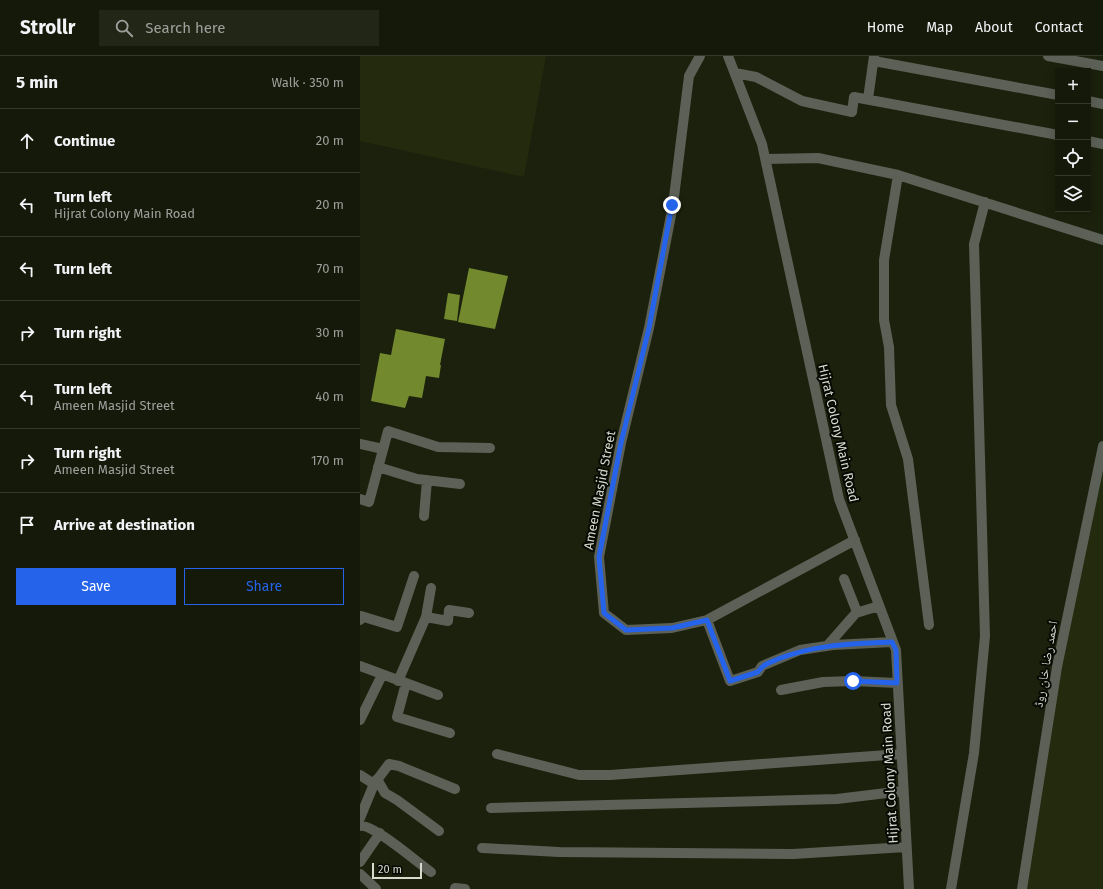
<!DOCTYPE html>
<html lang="en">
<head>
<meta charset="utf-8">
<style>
  body { margin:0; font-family:"Fira Sans","Noto Naskh Arabic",sans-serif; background:#212617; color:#f1f3f6 }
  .controls { position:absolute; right:12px; top:12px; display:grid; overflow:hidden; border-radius:0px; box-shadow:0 2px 10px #0003 }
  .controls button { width:36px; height:36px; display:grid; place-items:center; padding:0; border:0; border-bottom:1px solid #33382a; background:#141909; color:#f1f3f6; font:20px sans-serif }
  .scale { position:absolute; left:12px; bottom:10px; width:50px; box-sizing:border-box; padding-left:4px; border:2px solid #d6dbce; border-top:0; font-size:11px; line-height:14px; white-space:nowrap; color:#d6dbce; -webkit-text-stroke:3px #070903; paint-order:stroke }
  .stop { position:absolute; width:12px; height:12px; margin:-9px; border:3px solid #2563eb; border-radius:50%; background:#fff }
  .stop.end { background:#2563eb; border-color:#fff; box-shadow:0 1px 4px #0008 }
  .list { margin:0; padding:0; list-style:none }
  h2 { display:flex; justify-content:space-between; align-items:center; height:52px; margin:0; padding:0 16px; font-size:17px }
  h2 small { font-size:13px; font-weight:400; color:#9da09c }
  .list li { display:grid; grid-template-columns:26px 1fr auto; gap:12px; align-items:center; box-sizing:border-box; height:64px; padding:0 16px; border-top:1px solid #33382a }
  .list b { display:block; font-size:15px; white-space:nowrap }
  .list p { margin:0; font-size:13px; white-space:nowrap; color:#9da09c }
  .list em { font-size:13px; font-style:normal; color:#9da09c }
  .actions { display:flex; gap:8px; padding:12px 16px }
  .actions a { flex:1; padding:9px 0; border:1px solid #2563eb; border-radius:0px; text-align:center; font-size:14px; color:#2563eb }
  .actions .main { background:#2563eb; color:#fff }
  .icon { flex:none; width:22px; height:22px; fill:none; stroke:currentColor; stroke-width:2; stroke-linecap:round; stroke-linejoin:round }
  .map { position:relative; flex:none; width:743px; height:833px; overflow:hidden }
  header { display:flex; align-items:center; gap:24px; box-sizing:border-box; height:56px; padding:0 20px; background:#141909; border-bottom:1px solid #33382a }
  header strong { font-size:19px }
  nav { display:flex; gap:22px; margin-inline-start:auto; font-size:14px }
  .search { width:280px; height:36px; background:#212617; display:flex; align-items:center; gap:10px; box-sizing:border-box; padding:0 14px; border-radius:0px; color:#9da09c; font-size:15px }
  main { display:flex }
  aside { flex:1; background:#141909 }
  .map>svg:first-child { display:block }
  .built { fill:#232a0e }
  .building { fill:#72892e }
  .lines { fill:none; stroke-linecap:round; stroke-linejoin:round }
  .minor { stroke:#5c6056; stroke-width:10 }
  .route { stroke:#2563eb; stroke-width:5 }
  .labels { text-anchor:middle; stroke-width:4; stroke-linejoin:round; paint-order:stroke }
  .street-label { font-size:13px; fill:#d6dbce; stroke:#070903 }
</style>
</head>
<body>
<header>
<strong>Strollr</strong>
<div class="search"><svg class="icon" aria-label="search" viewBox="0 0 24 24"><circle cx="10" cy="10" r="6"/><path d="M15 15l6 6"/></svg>Search here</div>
<nav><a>Home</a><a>Map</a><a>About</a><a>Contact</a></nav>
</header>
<main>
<aside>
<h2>5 min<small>Walk · 350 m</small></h2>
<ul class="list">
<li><svg class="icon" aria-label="ahead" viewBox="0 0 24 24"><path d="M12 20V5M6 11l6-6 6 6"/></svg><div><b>Continue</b></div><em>20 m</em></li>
<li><svg class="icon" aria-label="left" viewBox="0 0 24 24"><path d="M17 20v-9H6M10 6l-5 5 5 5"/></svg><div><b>Turn left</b><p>Hijrat Colony Main Road</p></div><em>20 m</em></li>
<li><svg class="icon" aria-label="left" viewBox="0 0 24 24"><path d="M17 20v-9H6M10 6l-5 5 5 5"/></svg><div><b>Turn left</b></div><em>70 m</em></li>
<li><svg class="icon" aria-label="right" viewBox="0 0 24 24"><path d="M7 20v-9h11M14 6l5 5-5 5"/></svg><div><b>Turn right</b></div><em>30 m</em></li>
<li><svg class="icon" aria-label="left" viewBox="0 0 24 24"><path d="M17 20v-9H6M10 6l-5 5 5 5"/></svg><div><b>Turn left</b><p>Ameen Masjid Street</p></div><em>40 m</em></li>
<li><svg class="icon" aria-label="right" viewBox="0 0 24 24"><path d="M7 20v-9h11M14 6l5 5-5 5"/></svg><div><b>Turn right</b><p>Ameen Masjid Street</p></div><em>170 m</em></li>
<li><svg class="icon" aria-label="arrive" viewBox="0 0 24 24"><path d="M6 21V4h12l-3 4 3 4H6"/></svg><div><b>Arrive at destination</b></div></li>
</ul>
<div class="actions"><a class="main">Save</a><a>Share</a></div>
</aside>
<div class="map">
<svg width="743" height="833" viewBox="0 0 743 833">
  <rect width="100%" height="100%" fill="#1b210c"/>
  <path class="built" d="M 0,0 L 186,0 L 164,121 L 0,85 Z
    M 743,389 L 743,833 L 662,833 L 697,611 Z"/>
  <path class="building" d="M 109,212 L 148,220 L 135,273 L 98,266 Z
    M 88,237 L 100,239 L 97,265 L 84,263 Z
    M 36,273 L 85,283 L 80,309 L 81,309 L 79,322 L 66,320 L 62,342 L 49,340 L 45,352 L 11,345 L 20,297 L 31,299 Z"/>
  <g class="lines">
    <path class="minor" d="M 340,0 L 329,20 L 313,149 L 289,272 L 261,387 L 239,501 L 244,557 L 266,574 L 312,572 L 347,564 L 495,484
      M 368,0 L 402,88 L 479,443 L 536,594 L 549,833
      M 688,0 L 743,10
      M 514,5 L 698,39
      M 375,17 L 396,21 L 442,45 L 492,56 L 494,41 L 698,79
      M 508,43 L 514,0
      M 728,45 L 743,48
      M 728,85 L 743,88
      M 406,103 L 458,102 L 538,119 L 743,184
      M 538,119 L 524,204 L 524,264 L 529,291 L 531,349 L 548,403 L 569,569
      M 0,388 L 23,393
      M 18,411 L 57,423 L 100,428
      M 0,443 L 9,446 L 28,375 L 78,391 L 130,392
      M 64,460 L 67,424
      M 484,523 L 497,556
      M 66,561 L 71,532
      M 0,564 L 1,560 L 37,571 L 54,520
      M 347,564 L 370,625 L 398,616 L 402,610 L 440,594 L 473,589 L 532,586
      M 467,590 L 496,557 L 519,550
      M 0,610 L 78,639
      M 38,625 L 66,561 L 88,565 L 89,554 L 109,557
      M 46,627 L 37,661 L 90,677
      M 421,634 L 463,626 L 493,625 L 537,627
      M 0,664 L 22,619
      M 137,698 L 219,719 L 250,719 L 541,698
      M 0,719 L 14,728
      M 17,723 L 25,737 L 37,744 L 79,775
      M 131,752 L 477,743 L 543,735
      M 0,762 L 14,728 L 29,708 L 39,710 L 95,733
      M 0,770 C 12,767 58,807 71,816
      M 122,792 L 199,796 L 433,798 L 546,791
      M 0,806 L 20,777
      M 0,818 L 16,833
      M 95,832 L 105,833
      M 591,833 L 614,697 L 625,580 L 614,188 L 625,146
      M 662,833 L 697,611 L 743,390"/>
  </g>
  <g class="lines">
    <path class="route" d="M 312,149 L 289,272 L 261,387 L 239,501 L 244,557 L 266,574 L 312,572 L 347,564 L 370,625 L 398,616 C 403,608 409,607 418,603 C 457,588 492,588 532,586 L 536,594 L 537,627 L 493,625"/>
  </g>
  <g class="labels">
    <g class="street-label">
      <text transform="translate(479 377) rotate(77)" y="5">Hijrat Colony Main Road</text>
      <text transform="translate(239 434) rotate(-79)" y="5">Ameen Masjid Street</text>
      <text transform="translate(685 608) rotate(-80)" y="5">احمد رضا خان روڈ</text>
      <text transform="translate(529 717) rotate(-93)" y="5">Hijrat Colony Main Road</text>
    </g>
  </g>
</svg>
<div class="controls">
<button>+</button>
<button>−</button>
<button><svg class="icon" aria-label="locate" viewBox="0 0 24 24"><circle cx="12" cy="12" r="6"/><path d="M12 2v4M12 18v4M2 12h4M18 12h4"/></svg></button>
<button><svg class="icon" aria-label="layers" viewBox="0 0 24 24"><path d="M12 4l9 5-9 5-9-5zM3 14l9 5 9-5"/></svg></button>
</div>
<div class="scale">20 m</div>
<div class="stop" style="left:493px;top:625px"></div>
<div class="stop end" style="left:312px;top:149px"></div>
</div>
</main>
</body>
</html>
